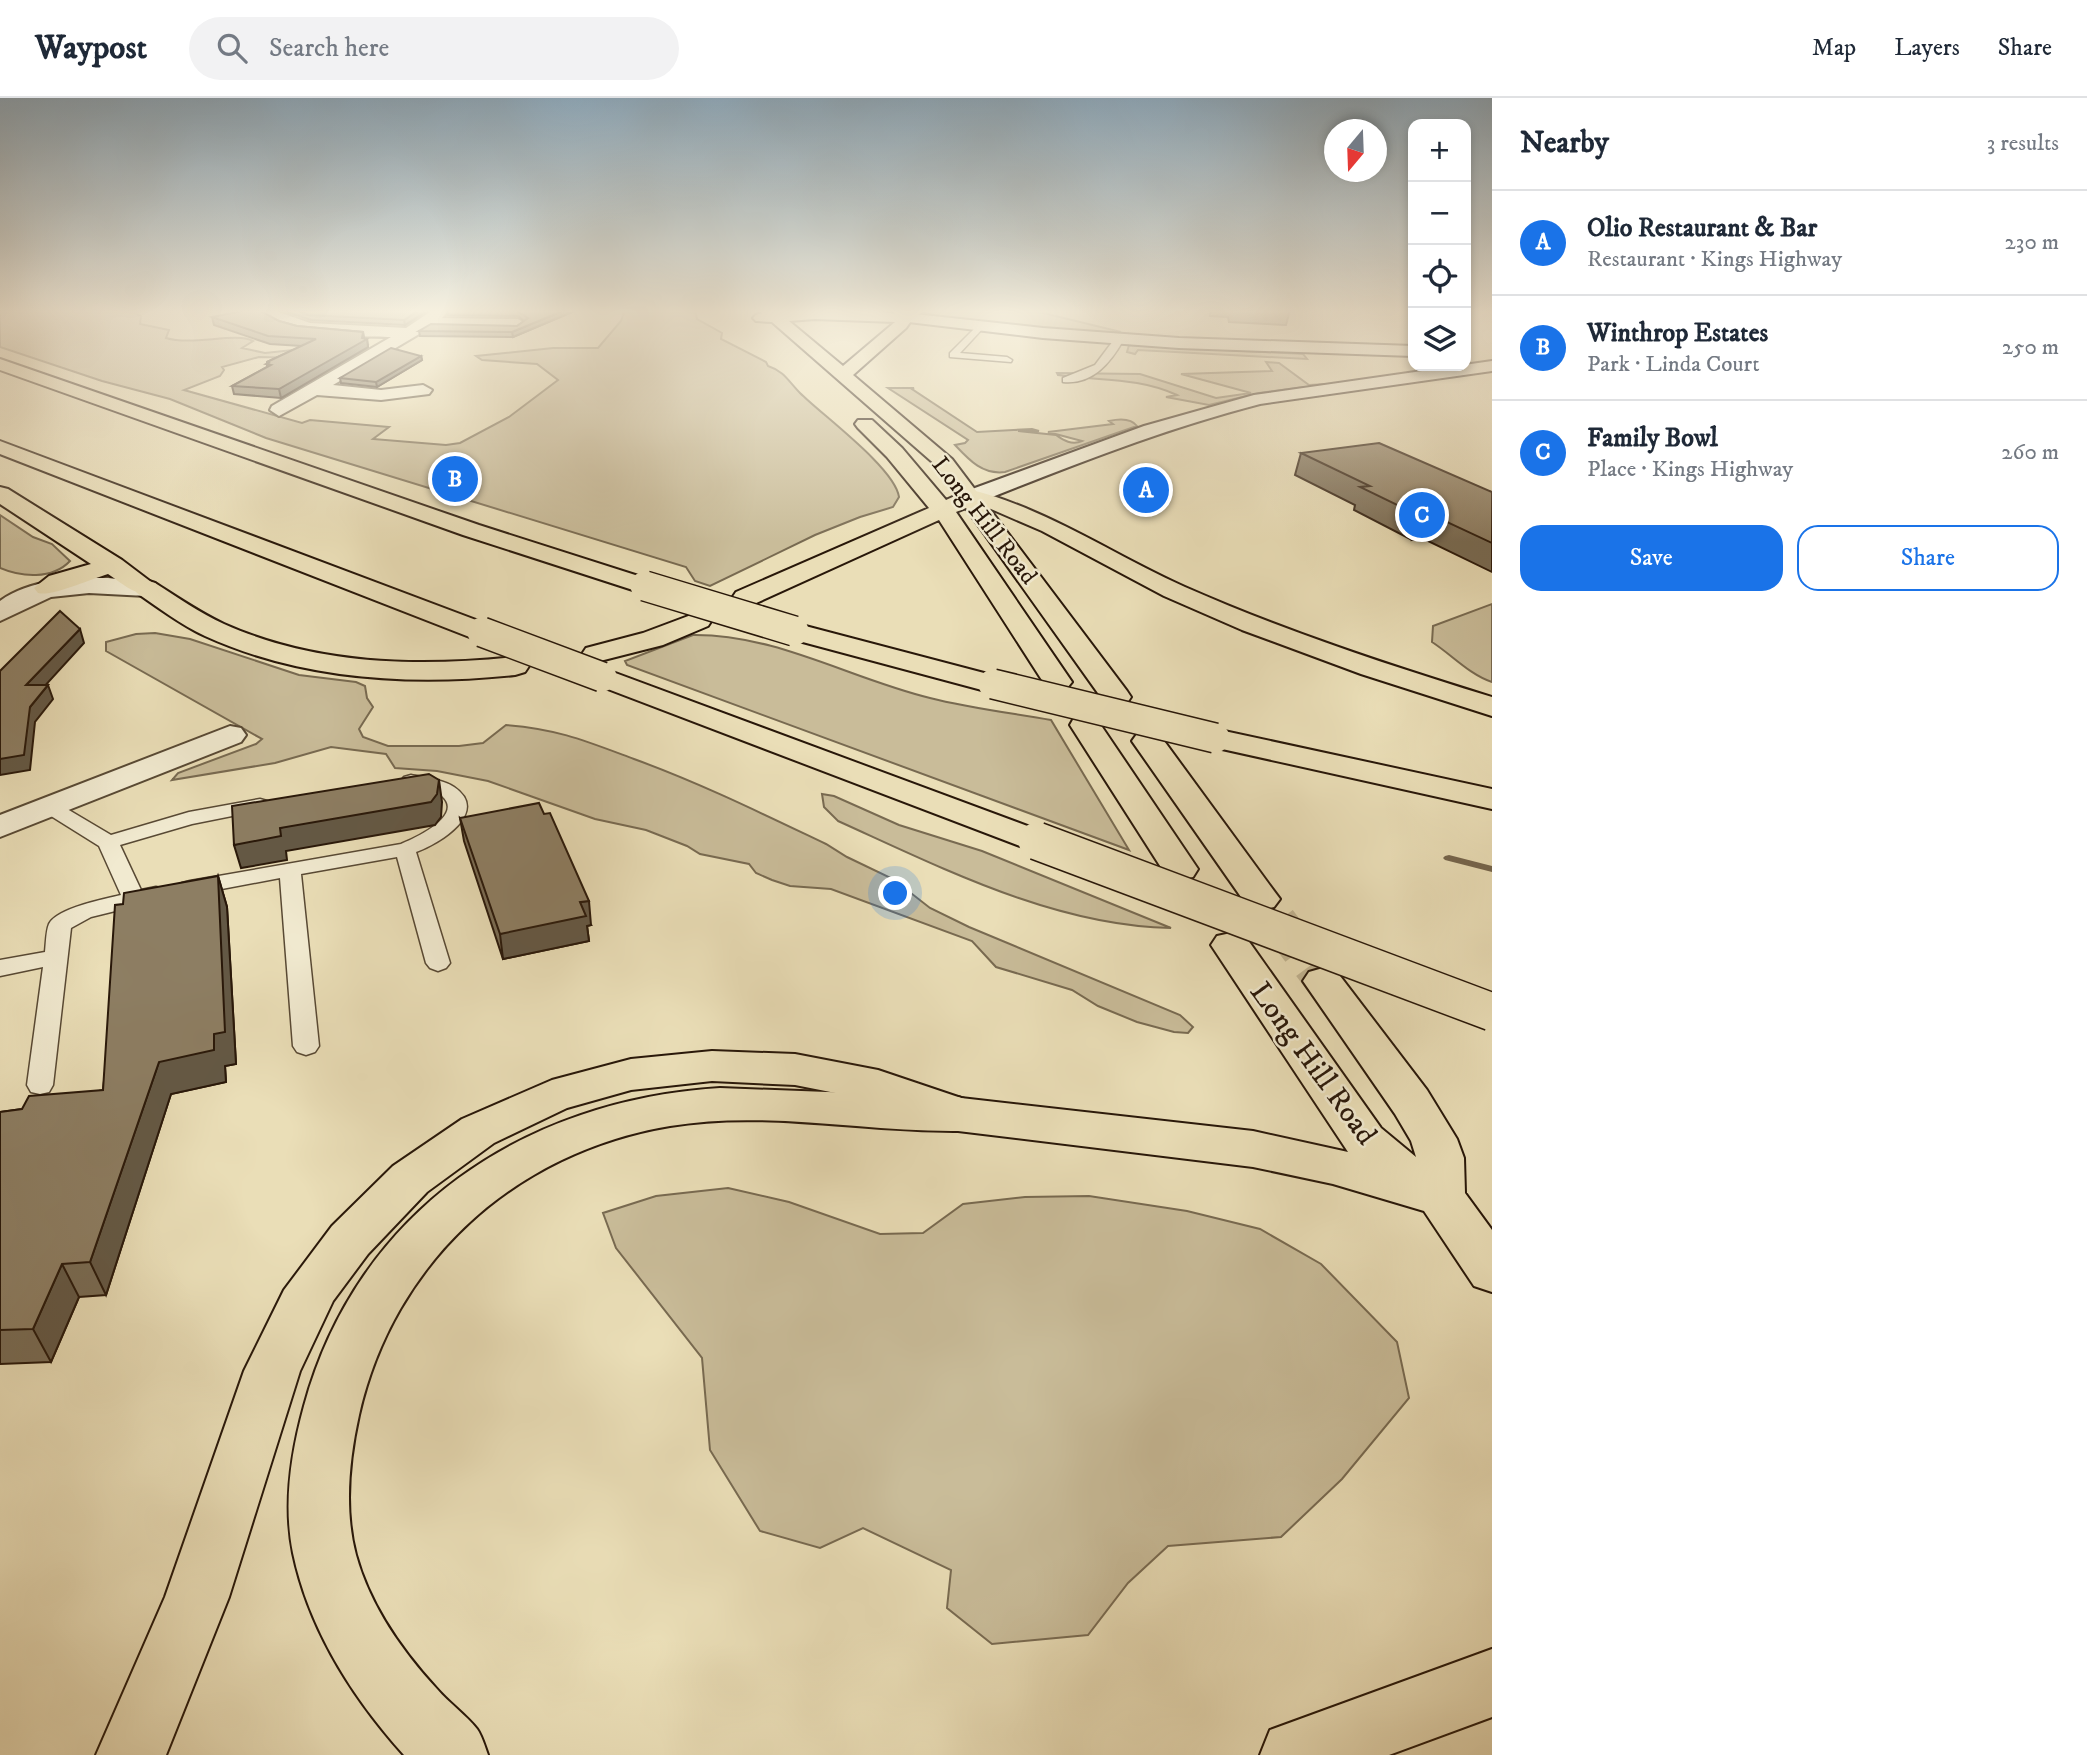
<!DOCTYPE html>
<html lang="en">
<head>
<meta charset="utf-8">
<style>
  body { margin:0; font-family:"IM FELL DW Pica",serif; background:#f2f2f3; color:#1f2937 }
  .controls { position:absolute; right:21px; top:21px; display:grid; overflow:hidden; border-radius:14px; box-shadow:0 4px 10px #0003 }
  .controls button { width:63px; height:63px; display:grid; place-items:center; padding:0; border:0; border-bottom:2px solid #e0e1e3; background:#fff; color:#1f2937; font:35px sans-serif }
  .compass { position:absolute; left:1324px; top:21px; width:63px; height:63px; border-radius:50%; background:#fff; box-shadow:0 4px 10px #0003; rotate:199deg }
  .you { position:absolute; left:896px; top:796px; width:24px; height:24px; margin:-18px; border:5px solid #fff; border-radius:50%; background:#1a73e8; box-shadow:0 0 0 10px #1a73e833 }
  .badge { display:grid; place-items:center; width:46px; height:46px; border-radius:50%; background:#1a73e8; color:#fff; font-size:23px; font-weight:700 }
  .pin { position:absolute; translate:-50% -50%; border:4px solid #fff; box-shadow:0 2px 7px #0006 }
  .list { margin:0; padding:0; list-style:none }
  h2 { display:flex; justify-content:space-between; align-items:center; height:91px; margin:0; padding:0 28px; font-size:30px }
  h2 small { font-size:23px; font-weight:400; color:#747a83 }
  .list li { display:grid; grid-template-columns:46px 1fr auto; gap:21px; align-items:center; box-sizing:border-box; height:105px; padding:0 28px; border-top:2px solid #e0e1e3 }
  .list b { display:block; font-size:26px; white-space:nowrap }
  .list p { margin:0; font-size:23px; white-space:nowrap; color:#747a83 }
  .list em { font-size:23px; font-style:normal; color:#747a83 }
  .actions { display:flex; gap:14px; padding:21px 28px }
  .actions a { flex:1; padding:16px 0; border:2px solid #1a73e8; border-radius:21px; text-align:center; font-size:24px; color:#1a73e8 }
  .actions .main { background:#1a73e8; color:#fff }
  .icon { flex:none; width:38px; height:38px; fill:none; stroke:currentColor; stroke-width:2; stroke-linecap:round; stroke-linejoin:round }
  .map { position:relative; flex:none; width:1492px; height:1657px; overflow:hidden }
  header { display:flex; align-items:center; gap:42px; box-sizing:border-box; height:98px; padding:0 35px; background:#fff; border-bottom:2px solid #e0e1e3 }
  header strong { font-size:33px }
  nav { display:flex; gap:38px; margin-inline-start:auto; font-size:24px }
  .search { width:490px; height:63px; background:#f2f2f3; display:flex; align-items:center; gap:18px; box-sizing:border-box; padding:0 24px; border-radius:38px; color:#747a83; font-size:26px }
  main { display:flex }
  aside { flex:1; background:#fff }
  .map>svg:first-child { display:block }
  .green { fill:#c9bc99; stroke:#786a51; stroke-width:2 }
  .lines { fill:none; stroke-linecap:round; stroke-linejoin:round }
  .stream { fill:#75664e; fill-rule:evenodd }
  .trunk-tunnel { stroke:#c3b694; stroke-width:37; stroke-dasharray:37 18; stroke-linecap:butt }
  .service-casing { stroke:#584934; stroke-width:3 }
  .minor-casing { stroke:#584934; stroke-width:4 }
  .secondary-casing { stroke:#281709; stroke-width:4 }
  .trunk-casing { stroke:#281709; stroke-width:4 }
  .motorway-casing { stroke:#281709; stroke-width:4 }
  .service { fill:#f1ead0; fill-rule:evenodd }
  .minor { fill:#f1ead0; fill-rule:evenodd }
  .secondary { fill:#f1ead0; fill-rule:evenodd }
  .trunk { fill:#eadeb7; fill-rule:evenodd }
  .motorway { fill:#eadeb7; fill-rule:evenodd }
  .motorway-bridge-far1-casing { stroke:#281709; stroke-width:32; stroke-linecap:butt }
  .motorway-bridge-casing { stroke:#281709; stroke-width:40; stroke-linecap:butt }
  .motorway-bridge-far1 { stroke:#eadeb7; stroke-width:29 }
  .motorway-bridge { stroke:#eadeb7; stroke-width:37 }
  .wall { fill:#796c55; stroke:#281709; stroke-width:2 }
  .shaded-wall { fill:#635845; stroke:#281709; stroke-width:2 }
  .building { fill:#8d7e63; stroke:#281709; stroke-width:2 }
  .labels { text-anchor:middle; stroke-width:5; stroke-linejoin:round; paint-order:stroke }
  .far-street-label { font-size:24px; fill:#281709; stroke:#f1ead0 }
  .street-label { font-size:30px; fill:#281709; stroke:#f1ead0 }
</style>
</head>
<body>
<header>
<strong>Waypost</strong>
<div class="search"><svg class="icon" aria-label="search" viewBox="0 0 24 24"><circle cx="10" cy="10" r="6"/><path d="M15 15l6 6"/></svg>Search here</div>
<nav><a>Map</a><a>Layers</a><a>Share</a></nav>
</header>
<main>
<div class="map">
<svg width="1492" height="1657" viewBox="0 0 1492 1657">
  <rect width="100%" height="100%" fill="#eadeb7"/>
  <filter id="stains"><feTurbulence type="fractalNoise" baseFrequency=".00286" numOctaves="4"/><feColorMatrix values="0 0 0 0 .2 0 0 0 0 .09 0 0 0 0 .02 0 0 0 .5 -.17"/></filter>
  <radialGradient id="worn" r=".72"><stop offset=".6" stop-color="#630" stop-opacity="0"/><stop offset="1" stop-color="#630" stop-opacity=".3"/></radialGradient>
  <path class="green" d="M 0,212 L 144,212 L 135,215 L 141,218 L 140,226 L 169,232 L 166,240 C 193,248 235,234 253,243 L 242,250 L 265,255 L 359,245 L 368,247 L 366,252 L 348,261 L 259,259 L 222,269 L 224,272 L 220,278 L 184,292 L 302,325 L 310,322 L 389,329 L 373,341 L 446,347 L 460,345 L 509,319 L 558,282 L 537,266 L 482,262 L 476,258 L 553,250 L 598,250 L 621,223 L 625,212 L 695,212 L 697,221 L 722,235 L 721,241 L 766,264 L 768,268 C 784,273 789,284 800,295 C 822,317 895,370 899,399 L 893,409 L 860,419 L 815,437 L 710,488 L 695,483 L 686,469 L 266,340 L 170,301 L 102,283 L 0,249 Z
    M 929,212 L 1031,212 L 1121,234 L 1082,234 L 942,220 L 928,215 Z
    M 1129,247 L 1303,256 L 1307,261 L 1138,252 L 1135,256 L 1127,254 Z
    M 1266,264 L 1279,265 L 1309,287 L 1327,286 L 1259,295 L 1209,307 L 1166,299 L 1177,297 C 1139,279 1099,283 1058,277 L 1057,275 L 1140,276 L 1216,300 L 1251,295 L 1181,276 L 1272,273 Z
    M 888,290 L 914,290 L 912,291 L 977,334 L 1032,331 L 1039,333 L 1018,333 L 1056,337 C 1062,341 1071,348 1082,343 L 1048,334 L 1113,326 L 1109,323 C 1118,321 1131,320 1137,328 L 1005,374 C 983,377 970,363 955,347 L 965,345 L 968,342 Z
    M 0,417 L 33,439 L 52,446 L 70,463 C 52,482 21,479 0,470 Z
    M 1492,506 L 1492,584 C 1470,577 1452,557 1432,544 L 1433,528 Z
    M 155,535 L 190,541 L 299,577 L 356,584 L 365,588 L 367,600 L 373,609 L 359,631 L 363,639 L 388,648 L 459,648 L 483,645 L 506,627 C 558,631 586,643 634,661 C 700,685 763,716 826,746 L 847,759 L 893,781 L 930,810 L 969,829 L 1180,917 L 1193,929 L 1188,935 L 1174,934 L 1137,924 L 1098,908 L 1072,892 L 996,869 L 972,843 L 831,791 L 790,788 L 772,782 L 756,775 L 749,766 L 700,756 L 687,748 L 646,732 L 595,721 L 488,683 L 437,673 L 395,670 L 386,656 L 331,649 L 275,665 L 172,682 L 178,675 L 256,646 L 262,641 L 106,553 L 106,544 L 136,536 Z
    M 693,537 C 776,536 851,581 930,600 C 969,610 1011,615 1051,622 L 1129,752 L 627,567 L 625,563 Z
    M 822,696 L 834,698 L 899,727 L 982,753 L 1171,830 C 1055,828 942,770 838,723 L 824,709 Z
    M 728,1090 L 789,1104 L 880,1136 L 923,1135 L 963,1106 L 1025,1099 L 1089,1098 L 1187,1113 L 1260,1131 L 1321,1166 L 1397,1244 L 1409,1300 L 1342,1381 L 1281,1439 L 1168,1448 L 1128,1485 L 1088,1537 L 992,1546 L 947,1510 L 951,1472 L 863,1430 L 820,1450 L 760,1433 L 710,1352 L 702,1260 L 616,1150 L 603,1115 L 656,1098 Z"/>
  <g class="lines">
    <path class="stream" d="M 1449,757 L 1492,768 L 1492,774 L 1445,762 L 1443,760 L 1445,758 Z"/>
    <path class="trunk-tunnel" d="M 1278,823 L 1323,883"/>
    <defs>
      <path id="service" d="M 980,225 L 985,228 L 960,255 L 1007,259 L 1012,262 L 1011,264 L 950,259 L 950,255 Z
        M 1116,239 L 1124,241 C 1111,264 1093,287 1063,284 L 1063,280 L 1095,267 Z
        M 411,677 C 425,680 442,681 454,689 C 491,714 439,746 416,754 L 450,865 L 446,870 L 438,873 L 430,870 L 426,865 L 397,759 L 301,776 L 319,948 L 315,954 L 306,957 L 297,954 L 293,948 L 280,780 L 190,797 L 182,795 L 179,790 L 182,785 L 190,783 L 401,746 C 413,741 465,718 442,698 C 432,690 416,690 404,687 L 401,683 L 404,679 Z
        M 260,701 L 267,703 L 270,707 L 267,711 L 192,726 L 120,747 L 141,792 L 156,789 L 164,791 L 167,796 L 164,801 L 91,819 L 71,830 L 53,987 L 49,994 L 40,996 L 31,994 L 27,987 L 43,869 L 0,878 L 0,862 L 45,854 C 46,845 46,833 49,826 C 57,810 105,801 121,797 L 99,748 L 43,713 L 40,709 L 43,705 L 57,705 L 111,737 L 189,714 Z"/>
      <path id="minor" d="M 255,212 L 273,212 L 310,225 L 406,230 L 433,212 L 449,212 L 442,220 L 518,221 L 526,226 L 518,231 L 431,229 L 333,287 L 381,292 L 423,287 L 432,292 L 429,296 L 381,302 L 317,297 L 279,318 L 270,312 L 272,308 L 391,239 C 355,238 280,241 255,212 Z
        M 108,480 L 155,485 L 159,490 L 155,495 L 146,498 L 89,495 L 51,499 L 0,523 L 0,503 C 30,481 73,480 108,480 Z
        M 230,628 L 241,630 L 246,637 L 241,644 L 0,739 L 0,717 Z"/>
      <path id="secondary" d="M 905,215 L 1043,230 L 1179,240 L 1413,248 L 1413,258 L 1179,250 L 1043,240 L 900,223 L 897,220 L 900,217 Z
        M 1492,263 L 1492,273 L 1260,306 C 1164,331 1072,367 980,404 L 964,404 L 961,399 L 964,394 L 1144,328 L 1254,297 Z"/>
      <path id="trunk" d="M 760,212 L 860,212 L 910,217 L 913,220 L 906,230 L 853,277 L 952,361 L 1127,593 L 1131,599 L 1127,605 L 1116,608 L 1105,605 L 966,410 L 956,414 L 1072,584 L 1067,590 L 1057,593 L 1047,590 L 939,422 L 754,506 L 745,508 L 736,506 L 732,500 L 736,494 L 929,410 L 887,359 L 858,330 L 855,326 L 858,322 L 872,322 L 902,350 L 946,402 L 957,397 L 938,369 L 772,224 L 756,223 L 753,220 L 756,217 L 762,215 ZM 815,221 L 895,224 L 843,268 L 789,223 Z
        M 146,482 L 155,485 C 177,499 200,515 224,526 C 316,567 417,569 515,559 L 525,562 L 529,568 L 525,574 L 515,577 C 411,588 302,582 205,538 C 181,527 159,510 137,495 L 133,490 L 137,485 Z
        M 699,514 L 708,516 L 712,522 L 708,528 L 663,547 L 596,564 L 586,562 L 582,556 L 586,550 L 643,535 Z
        M 1085,618 L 1096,620 L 1198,771 L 1193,779 L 1180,782 L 1167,779 L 1162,771 L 1070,627 L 1074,620 Z
        M 1148,634 L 1159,636 L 1274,793 L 1280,801 L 1274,809 L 1261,812 L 1248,809 L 1132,643 L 1137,636 Z
        M 1231,835 L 1245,838 L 1381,1030 L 1416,1059 L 1411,1043 L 1395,1016 L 1303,883 L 1309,874 L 1323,870 L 1337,874 L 1427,992 L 1457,1041 L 1464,1060 L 1465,1095 L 1492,1132 L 1492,1194 L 1474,1188 L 1424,1113 L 1333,1086 L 1253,1069 L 958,1033 L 871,1002 L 795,987 L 712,983 L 631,992 L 567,1010 L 494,1045 L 427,1094 L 368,1156 L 333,1203 L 300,1273 L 229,1499 L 166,1657 L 96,1657 L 165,1499 L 244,1273 L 284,1192 L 332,1128 L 393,1068 L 462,1021 L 552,982 L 631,961 L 712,953 L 795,956 L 878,972 L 961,1000 L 1253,1033 L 1348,1054 L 1211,847 L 1217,838 Z"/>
      <path id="motorway" d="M 892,212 L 926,212 L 905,225 L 900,223 Z
        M 0,261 L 479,427 L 654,483 L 658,488 L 654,493 L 645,496 L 636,493 L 463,437 L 0,272 Z
        M 0,343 L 492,528 L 496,534 L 492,540 L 482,542 L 472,540 L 0,356 Z
        M 0,389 L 8,391 L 122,462 L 159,490 L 155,495 C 137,500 123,486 108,476 C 91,481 51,499 38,495 L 34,490 L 49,478 L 91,466 L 0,406 Z
        M 972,392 C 1050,412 1113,457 1185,489 C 1285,533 1388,567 1492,599 L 1492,618 L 1361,576 L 1242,532 L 1164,498 L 1042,433 L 991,411 L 964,404 L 961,399 L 964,394 Z
        M 794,525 L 1003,580 L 1008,586 L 1003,592 L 993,595 L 784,539 L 780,533 L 784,527 Z
        M 602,570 L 1049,736 L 1055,743 L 1049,750 L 1037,754 L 1025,750 L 592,585 L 588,579 L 592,573 Z
        M 1215,631 L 1492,691 L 1492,711 L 1204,647 L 1199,640 L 1204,633 Z
        M 720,990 L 958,999 L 974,1004 L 981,1016 L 974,1028 L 958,1033 C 862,1034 765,1012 670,1028 C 515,1054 394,1163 359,1317 C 349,1362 344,1412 356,1457 C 370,1508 402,1553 437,1591 C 449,1605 466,1617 477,1631 C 482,1638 485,1649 488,1657 L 404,1657 C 352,1599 309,1531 293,1455 C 283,1406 291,1355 304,1308 C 357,1113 524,1002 720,990 Z
        M 1492,1551 L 1492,1619 L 1389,1657 L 1260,1657 L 1270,1632 Z"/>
    </defs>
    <use href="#service" class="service-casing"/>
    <use href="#minor" class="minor-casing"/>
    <use href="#secondary" class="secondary-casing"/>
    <use href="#trunk" class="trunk-casing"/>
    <use href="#motorway" class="motorway-casing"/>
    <use href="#service" class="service"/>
    <use href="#minor" class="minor"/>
    <use href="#secondary" class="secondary"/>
    <use href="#trunk" class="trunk"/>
    <use href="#motorway" class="motorway"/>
    <defs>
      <path id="motorway-bridge-far1" d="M 645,488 L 794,533
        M 482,534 L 602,579
        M 993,586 L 1215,640"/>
      <path id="motorway-bridge" d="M 1037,743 L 1492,914"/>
    </defs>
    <use href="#motorway-bridge-far1" class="motorway-bridge-far1-casing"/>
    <use href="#motorway-bridge" class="motorway-bridge-casing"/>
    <use href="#motorway-bridge-far1" class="motorway-bridge-far1"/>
    <use href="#motorway-bridge" class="motorway-bridge"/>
  </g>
  <path class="wall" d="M 282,212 L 428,212 L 405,227 L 311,222 Z
    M 447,212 L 572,212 L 572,214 L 513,239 L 420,238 L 419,233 L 517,228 L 524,223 L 518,218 L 448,217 Z
    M 1210,212 L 1291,212 L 1290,212 L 1286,227 L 1229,224 L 1228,219 L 1210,218 Z
    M 212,219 L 279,223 L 297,228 L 363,234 L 364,241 L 367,241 L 368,249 L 281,300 L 234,296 L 232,288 L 267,269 L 267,264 L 302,248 L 270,246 L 214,227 Z
    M 421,258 L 422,262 L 377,289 L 341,285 L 340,280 Z
    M 1301,355 L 1492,394 L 1492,474 L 1422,440 L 1412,442 L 1354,412 L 1355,407 L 1295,377 Z
    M 460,720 L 591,827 L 587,828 L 589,843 L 503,861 L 464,743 Z
    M 218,778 L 227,809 L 236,966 L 225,968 L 226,984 L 171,996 L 106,1197 L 79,1199 L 51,1264 L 0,1266 L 0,1014 L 22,1011 L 103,992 L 123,806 Z"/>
  <path class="shaded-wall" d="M 419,212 L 428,212 L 405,227 L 404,222 Z
    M 565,212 L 572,212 L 572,214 L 513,239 L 512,234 Z
    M 363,234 L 364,241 L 367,241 L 368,249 L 281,300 L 279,291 L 362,240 Z
    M 421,258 L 422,262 L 377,289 L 376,284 Z
    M 1430,416 L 1422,440 L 1412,442 L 1420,418 Z
    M 80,531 L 84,545 L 32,602 L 26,587 Z
    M 48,587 L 53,601 L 35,624 L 30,672 L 0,677 L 0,661 L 30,609 Z
    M 439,682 L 442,704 L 441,719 L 435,727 L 286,753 L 287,762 L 241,770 L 234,747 L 280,730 Z
    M 218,778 L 227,809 L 236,966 L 225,968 L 226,984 L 171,996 L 106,1197 L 90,1164 L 159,964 Z
    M 589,803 L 591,827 L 587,828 L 589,843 L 503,861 L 500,836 L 580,804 Z
    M 62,1166 L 79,1199 L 51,1264 L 33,1231 Z"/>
  <path class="building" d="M 248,212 L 259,212 L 279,223 L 297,228 L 363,234 L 362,240 L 367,241 L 279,291 L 232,288 L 271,267 L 266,266 L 270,264 L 267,264 L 316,241 L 268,238 L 212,219 Z
    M 295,212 L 419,212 L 404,222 L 309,217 Z
    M 447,212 L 565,212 L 512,234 L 419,233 L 431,226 L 517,228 L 528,220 L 517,213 Z
    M 391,250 L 421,258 L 376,284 L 340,280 Z
    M 1379,345 L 1492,394 L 1492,445 L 1430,416 L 1420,418 L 1360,389 L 1370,388 L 1301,355 Z
    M 60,513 L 80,531 L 26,587 L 48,587 L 30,609 L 24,657 L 0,661 L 0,573 Z
    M 429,676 L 439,682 L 437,696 L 431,704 L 280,730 L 281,738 L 234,747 L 232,708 Z
    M 539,705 L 544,716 L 550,715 L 589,803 L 580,804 L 586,818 L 500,836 L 460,720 Z
    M 218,778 L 225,934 L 214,936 L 214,952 L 159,964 L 90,1164 L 62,1166 L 33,1231 L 0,1232 L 0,1014 L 22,1011 L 29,998 L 103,992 L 115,807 L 123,806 L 124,795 Z"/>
  <linearGradient id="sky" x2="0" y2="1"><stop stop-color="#8eaabd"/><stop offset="0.48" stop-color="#f6f0df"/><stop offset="1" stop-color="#f6f0df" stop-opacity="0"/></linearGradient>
  <rect width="1492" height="444" fill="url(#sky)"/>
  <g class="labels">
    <g class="far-street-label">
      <text transform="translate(985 422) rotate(52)" y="8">Long Hill Road</text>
    </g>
    <g class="street-label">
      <text transform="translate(1314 965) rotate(54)" y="10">Long Hill Road</text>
    </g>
  </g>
  <rect width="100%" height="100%" filter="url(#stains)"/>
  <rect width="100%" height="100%" fill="url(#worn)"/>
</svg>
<div class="controls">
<button>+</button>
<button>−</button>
<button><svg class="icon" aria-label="locate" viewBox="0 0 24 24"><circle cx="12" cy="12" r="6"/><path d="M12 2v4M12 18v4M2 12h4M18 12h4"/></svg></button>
<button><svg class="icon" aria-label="layers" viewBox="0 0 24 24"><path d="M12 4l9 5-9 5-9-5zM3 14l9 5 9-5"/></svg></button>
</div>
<svg class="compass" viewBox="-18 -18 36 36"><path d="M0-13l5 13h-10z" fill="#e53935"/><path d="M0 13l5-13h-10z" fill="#747a83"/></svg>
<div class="you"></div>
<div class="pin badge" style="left:1146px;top:392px">A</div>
<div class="pin badge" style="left:455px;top:381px">B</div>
<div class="pin badge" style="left:1422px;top:417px">C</div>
</div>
<aside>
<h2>Nearby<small>3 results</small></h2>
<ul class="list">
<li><span class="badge">A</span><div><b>Olio Restaurant &amp; Bar</b><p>Restaurant · Kings Highway</p></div><em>230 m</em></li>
<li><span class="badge">B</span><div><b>Winthrop Estates</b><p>Park · Linda Court</p></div><em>250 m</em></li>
<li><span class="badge">C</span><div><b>Family Bowl</b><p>Place · Kings Highway</p></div><em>260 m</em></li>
</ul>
<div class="actions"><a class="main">Save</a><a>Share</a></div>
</aside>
</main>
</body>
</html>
